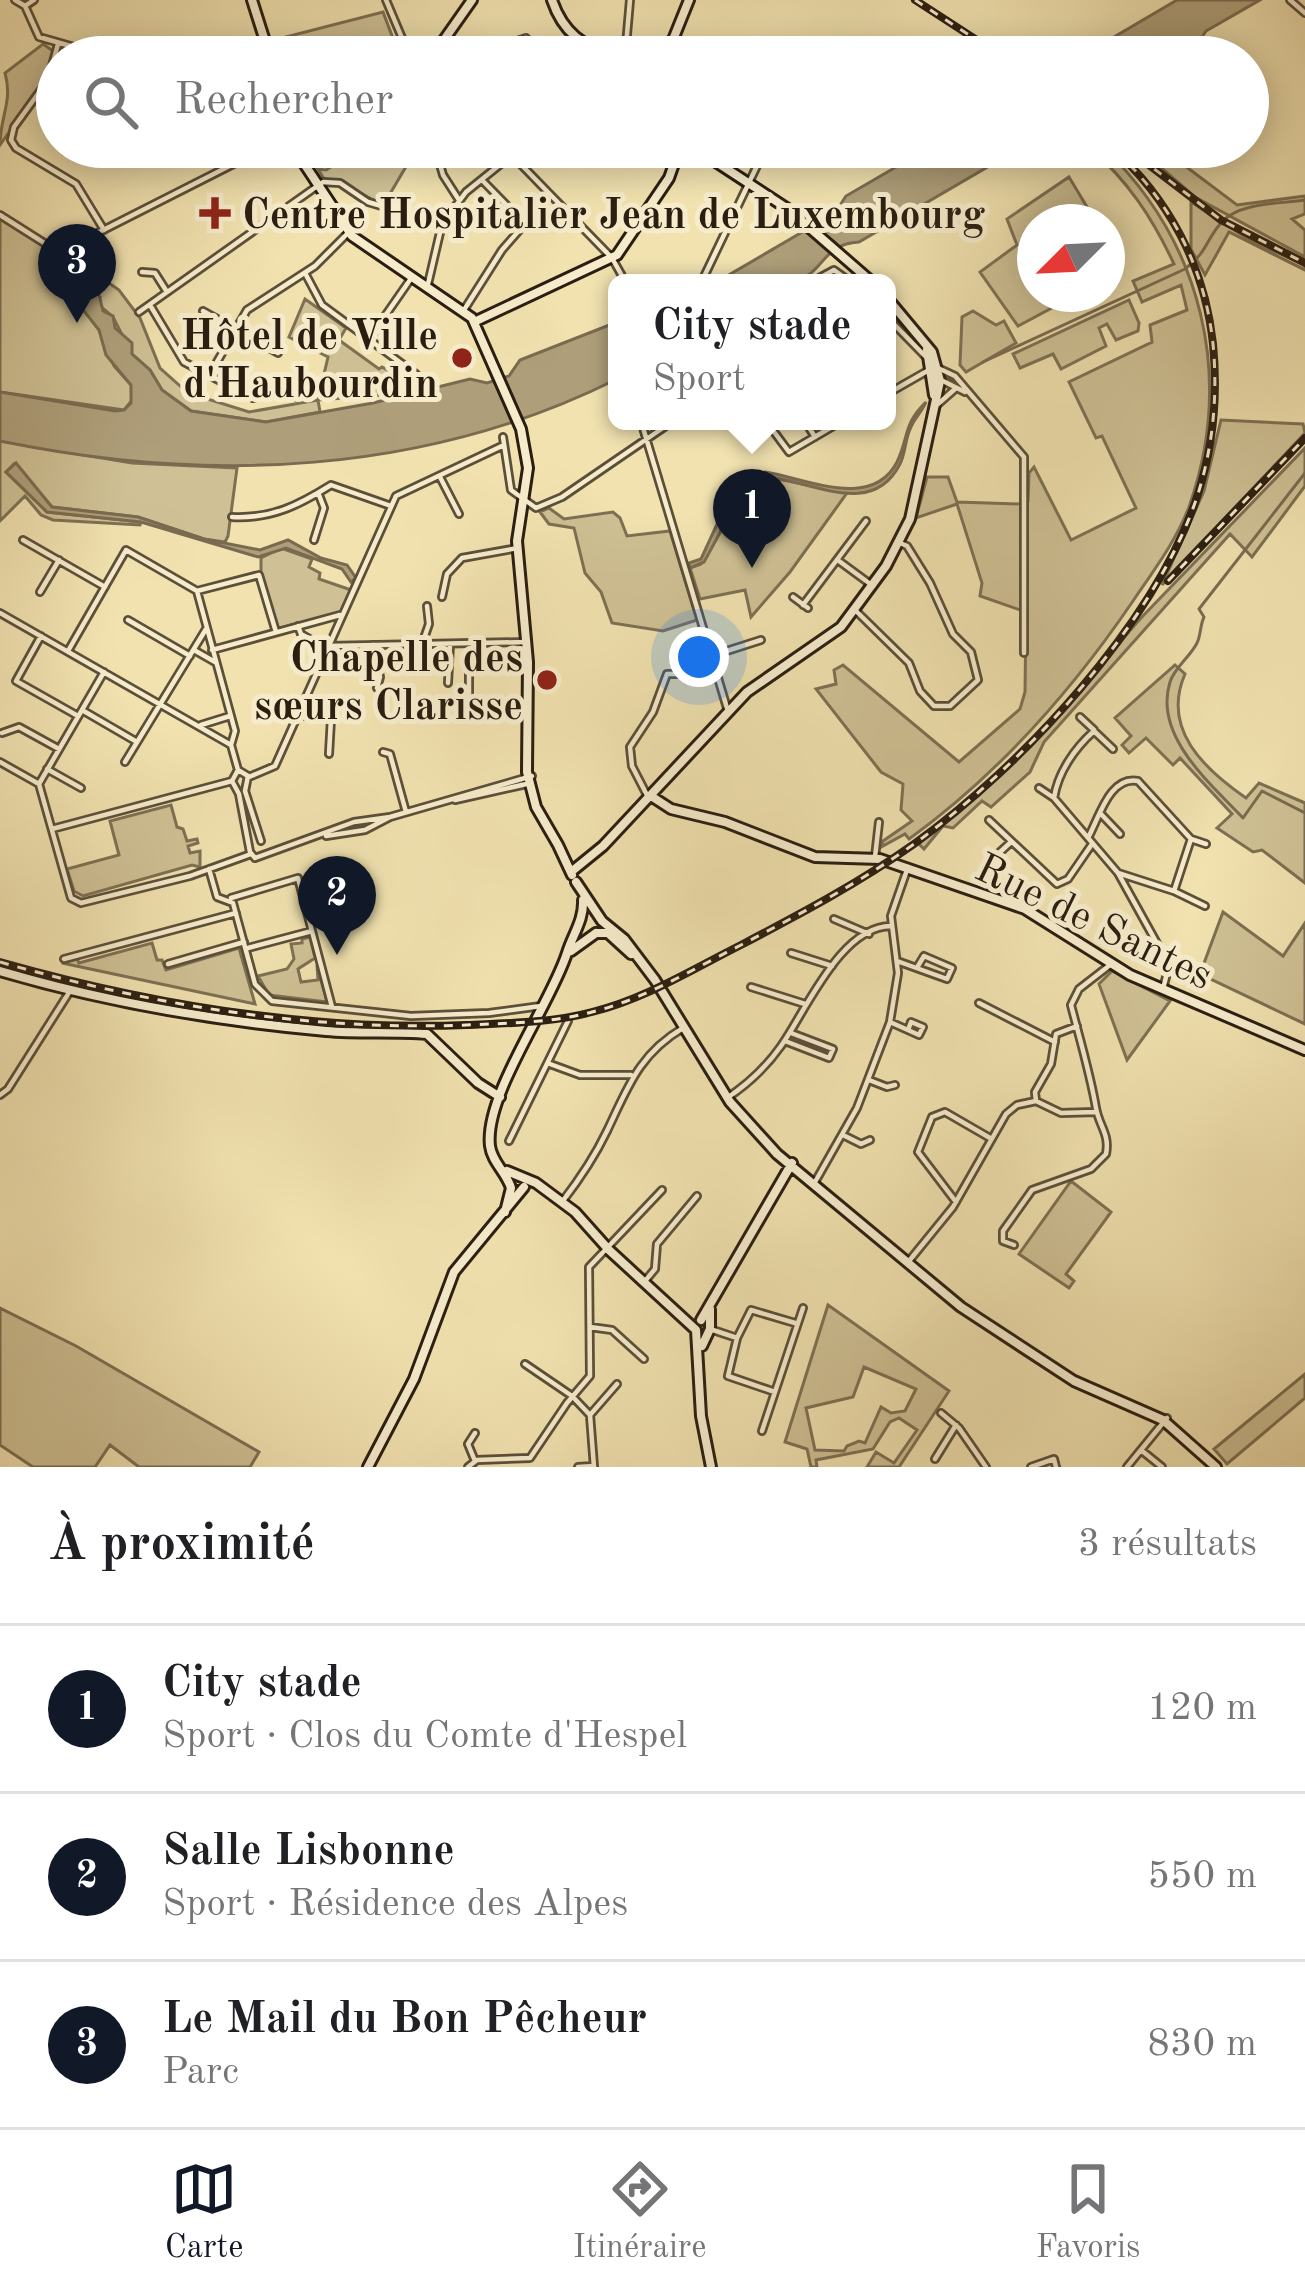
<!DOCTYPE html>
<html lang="fr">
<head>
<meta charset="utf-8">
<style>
  body { margin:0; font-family:"Old Standard TT",serif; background:#f2f2f2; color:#202124 }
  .compass { position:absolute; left:1017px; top:204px; width:108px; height:108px; border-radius:50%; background:#fff; box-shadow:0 6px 30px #0003; rotate:246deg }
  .you { position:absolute; left:699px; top:657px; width:42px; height:42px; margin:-30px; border:9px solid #fff; border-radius:50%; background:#1a73e8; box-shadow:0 0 0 18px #1a73e833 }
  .badge { display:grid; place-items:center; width:78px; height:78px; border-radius:50%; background:#111827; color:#fff; font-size:39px; font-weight:700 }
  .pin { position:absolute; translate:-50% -99px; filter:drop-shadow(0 3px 6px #0008) }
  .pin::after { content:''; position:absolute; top:63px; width:42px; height:36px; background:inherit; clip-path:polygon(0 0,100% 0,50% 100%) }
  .popup { position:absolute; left:608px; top:274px; width:288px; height:156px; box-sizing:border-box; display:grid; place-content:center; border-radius:18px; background:#fff; filter:drop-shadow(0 3px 9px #0005); font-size:39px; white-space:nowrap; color:#757577 }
  .popup b { font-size:45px; color:#202124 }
  .popup::after { content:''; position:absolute; left:50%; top:100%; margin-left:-24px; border:24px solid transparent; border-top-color:#fff }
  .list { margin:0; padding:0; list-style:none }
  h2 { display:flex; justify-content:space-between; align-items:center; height:156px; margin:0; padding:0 48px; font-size:51px }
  h2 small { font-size:39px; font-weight:400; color:#757577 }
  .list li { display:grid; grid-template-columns:78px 1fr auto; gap:36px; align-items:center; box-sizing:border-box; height:168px; padding:0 48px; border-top:3px solid #e0e0e0 }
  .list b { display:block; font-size:45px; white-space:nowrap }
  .list p { margin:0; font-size:39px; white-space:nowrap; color:#757577 }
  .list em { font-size:39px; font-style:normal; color:#757577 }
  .icon { flex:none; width:66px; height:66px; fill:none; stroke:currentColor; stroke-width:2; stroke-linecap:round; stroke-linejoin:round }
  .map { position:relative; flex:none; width:1305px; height:1467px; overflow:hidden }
  .search { position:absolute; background:#fff; box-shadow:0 6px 30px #0003; left:36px; right:36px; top:36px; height:132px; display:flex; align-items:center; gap:30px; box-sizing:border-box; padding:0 42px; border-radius:66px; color:#757577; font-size:45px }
  .sheet { height:660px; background:#fff }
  nav { display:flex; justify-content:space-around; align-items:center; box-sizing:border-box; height:168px; border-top:3px solid #e0e0e0; background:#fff; font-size:33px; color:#757577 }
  nav a { display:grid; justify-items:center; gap:6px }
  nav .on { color:#111827 }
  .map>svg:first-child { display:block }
  .green { fill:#cfc195; stroke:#7d7053; stroke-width:3; fill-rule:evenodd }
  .water { fill:#ae9f7a; stroke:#7a6b50; stroke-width:3 }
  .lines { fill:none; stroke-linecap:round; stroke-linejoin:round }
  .stream { stroke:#7a6b50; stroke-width:3 }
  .street-casing { stroke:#5c4f39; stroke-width:10 }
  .secondary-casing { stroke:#2b1e11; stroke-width:14 }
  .street { stroke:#f6eccc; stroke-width:4.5 }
  .secondary { stroke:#f6eccc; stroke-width:8 }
  .rail-casing { stroke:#2b1e11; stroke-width:8 }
  .rail { stroke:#f6eccc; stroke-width:3; stroke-dasharray:9; stroke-linecap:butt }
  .poi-dot { fill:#8f2418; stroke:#f6eccc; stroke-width:4.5 }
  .labels { text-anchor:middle; stroke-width:10; stroke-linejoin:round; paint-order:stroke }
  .poi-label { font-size:42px; font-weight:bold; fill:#2b1e11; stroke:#f6eccc; text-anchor:end }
  .street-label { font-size:42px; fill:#2b1e11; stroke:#f6eccc }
</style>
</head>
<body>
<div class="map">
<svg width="1305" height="1467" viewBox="0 0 1305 1467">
  <rect width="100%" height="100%" fill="#f1e2b0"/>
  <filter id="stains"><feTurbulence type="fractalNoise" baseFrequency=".00167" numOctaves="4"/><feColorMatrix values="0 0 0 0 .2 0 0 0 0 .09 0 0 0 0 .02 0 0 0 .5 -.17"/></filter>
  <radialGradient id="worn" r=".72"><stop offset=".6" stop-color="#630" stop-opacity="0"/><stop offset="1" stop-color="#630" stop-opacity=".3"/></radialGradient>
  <path class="green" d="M 383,12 L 400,57 L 274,57 L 270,41 Z
    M 43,44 L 53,51 L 46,79 L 0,145 C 0,116 13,102 5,73 Z
    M 332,147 L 412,147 L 414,153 L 384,204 C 362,198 347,180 324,179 L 318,169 L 326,170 L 337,163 Z
    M 1089,147 L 1103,147 C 1202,242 1235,376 1189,507 C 1176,541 1154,570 1133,601 C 1071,692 999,774 909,839 L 905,834 L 881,847 L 883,841 L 912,821 L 901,810 L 903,784 L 881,772 L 816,689 L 836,684 L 834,670 L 843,665 L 959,762 L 1020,709 L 1025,692 L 1026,612 L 980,596 L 982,583 L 957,504 L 916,518 L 927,477 L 948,477 L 957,502 L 1022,504 L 1028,501 L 1029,473 L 1034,467 L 1071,540 L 1136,508 L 1102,436 L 1096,438 L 1069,382 L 1152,342 L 1150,325 L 1187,310 L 1181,285 L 1142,302 L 1133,281 L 1174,264 C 1152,217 1128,181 1089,147 Z
    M 1137,147 L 1160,147 L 1237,205 L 1305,196 L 1305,214 L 1292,219 L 1305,230 L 1305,257 L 1195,197 Z
    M 1069,177 L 1096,222 L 1035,222 L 1035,294 L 1078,294 L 1018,326 L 980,272 L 1017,245 L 1007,219 Z
    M 1191,202 L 1250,240 L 1305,265 L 1305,270 L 1229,232 L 1205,275 L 1191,249 Z
    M 0,217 L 57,254 L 72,257 L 119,290 L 140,318 L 160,368 L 188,393 L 249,412 L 318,400 L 328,357 L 289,337 L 305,299 L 346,328 L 339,340 L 379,369 L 382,367 L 411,383 L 396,394 L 318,400 L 320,412 L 266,422 L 191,411 L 162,390 L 150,370 L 132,354 L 113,317 L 99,305 L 100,298 L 78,300 L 99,330 L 114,366 L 131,385 L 133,399 L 124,410 L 0,392 Z
    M 1129,300 L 1139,323 L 1138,331 L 1116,340 L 1107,324 L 1099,328 L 1106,346 L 1061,369 L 1053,354 L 1020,368 L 1013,354 Z
    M 973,311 L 996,325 L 1004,321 L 1016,343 L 966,372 L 960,365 L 962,317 Z
    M 1221,420 L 1303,424 L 1305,433 L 1162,585 L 1204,491 Z
    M 0,441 L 132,463 L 237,468 L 228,536 L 225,542 L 204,539 L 138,517 L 52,507 L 14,464 L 6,472 L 47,512 L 141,522 L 140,525 L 53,520 L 41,515 L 25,496 L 0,521 Z
    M 1305,448 L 1305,486 L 1252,557 L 1230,534 L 1044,742 L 1030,772 L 991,807 L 982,801 L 953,828 L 943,826 L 924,849 L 918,843 L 1029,748 L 1140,619 Z
    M 768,477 L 847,493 L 790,572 L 751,617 L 745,590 L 700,599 L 690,568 L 701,564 L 728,518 Z
    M 549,508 L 564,519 L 613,512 L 620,518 L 627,536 L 670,531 L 697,620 L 663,631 L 612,623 L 601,592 L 585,573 L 574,528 L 549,524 L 540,512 Z
    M 281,548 L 312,559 L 309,567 L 320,573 L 319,579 L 351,590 L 341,612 L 277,629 L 261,574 L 261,558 Z
    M 1175,665 L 1185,674 C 1161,729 1204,769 1246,798 L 1259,783 L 1305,803 L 1305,883 L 1262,850 L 1253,852 L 1217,828 L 1232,814 L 1180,758 L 1173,765 L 1146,738 L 1129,753 L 1122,745 L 1131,736 L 1115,718 Z
    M 171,805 L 177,827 L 183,829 L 187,841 L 197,839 L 198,843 L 188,846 L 190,853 L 200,851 L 200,867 L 192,865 L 83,896 L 74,891 L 67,869 L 119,855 L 110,821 Z
    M 1223,912 L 1283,956 L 1305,923 L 1305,1024 L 1200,974 Z
    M 310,937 L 315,958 L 298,969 L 301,982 L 318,980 L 317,965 L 327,1002 L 269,995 L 258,976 L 287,969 L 294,959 L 291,944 L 302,943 L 302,939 Z
    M 152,943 L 157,960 L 162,960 L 166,970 L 239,948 L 255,1004 L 62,963 L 77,959 L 79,963 Z
    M 1112,971 L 1170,1001 L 1127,1060 L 1099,984 Z
    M 1071,1181 L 1111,1212 L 1066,1274 L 1074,1281 L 1069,1288 L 1019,1254 Z
    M 828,1305 L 949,1391 L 899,1467 L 867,1467 L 876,1452 L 894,1463 L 917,1430 L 899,1418 L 890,1422 L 873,1449 L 816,1460 L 817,1467 L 811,1467 L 807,1449 L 785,1442 ZM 864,1367 L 916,1389 L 905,1411 L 891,1413 L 881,1407 L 865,1443 L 859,1441 L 847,1446 L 844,1451 L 815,1450 L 806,1408 L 853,1397 Z
    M 0,1308 L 76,1346 L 259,1452 L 250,1467 L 139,1467 L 110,1445 L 95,1467 L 33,1467 L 0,1445 Z
    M 1305,1374 L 1305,1398 L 1227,1464 L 1214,1449 Z"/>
  <path class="water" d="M 1177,0 L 1260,0 L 1206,31 L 1189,57 L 1080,57 Z
    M 947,147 L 1022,147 L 859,242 C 822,244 826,271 795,282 C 773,289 739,283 715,283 L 835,213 L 846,196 L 908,160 L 920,163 Z
    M 87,287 L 98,291 L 103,311 L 113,316 L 115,328 L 132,343 L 132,354 L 150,370 L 162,390 L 191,411 L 266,422 L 373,403 L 470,379 L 487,383 L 509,376 L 520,360 L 617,322 L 617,379 C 425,475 208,484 0,441 L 0,392 L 115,411 L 124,410 L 131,403 L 131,385 L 106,355 L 99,330 L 80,306 L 80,292 Z
    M 926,402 C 922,412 915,417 911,427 C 905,438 906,452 900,464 C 872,519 812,481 768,477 L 728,518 L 704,562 L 690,568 L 689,563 L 701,559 L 718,522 L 765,472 C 805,478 872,511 897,462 C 909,437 903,424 926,402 Z
    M 16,463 L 52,507 L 138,517 L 204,539 L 260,550 L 288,540 L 321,558 L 347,565 L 356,578 L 351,582 L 342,569 L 286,548 L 258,557 L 141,522 L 47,512 L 6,472 Z"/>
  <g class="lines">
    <path class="stream" d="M 983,362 L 1185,269 C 1209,250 1205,241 1221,223 C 1239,202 1279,204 1305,200
      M 1305,473 L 1199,609 L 1204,617 C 1200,625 1201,635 1197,643 C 1190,657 1175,667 1170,682 C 1153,736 1211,784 1243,818 L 1262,791 L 1305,813"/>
    <defs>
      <path id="street" d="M 15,0 L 25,6 L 34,0
        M 386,0 L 410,57
        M 1290,0 L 1305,13
        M 25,6 L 39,37 L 109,57
        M 58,44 L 48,80 L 14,127 L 11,140 L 16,148 L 76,184 L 104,230
        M 506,54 L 517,41 L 526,38 L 546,57
        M 625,57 L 630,0
        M 40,92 L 57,104
        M 435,147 L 443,175 L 459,200
        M 504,147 L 612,258 L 626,283
        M 482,180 L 524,223
        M 0,215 L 68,258
        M 60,252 L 267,147
        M 142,272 L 155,273 L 167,292
        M 305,273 L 322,305 L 416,374
        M 701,283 L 766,147
        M 810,283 L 834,270 L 852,283
        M 428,284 L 442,224 L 466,192 L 522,147
        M 150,305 L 184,362 L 253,398 L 279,390 L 294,397
        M 464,310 L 502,250 L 550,195
        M 203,311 L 278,353
        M 139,312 L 323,182 L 340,183 L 368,202 L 442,224
        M 887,317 L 925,356
        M 369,339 L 412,277
        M 940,369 L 955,376 L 1024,457 L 1024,653
        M 210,374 L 247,310 L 315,266 L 349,232
        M 943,381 L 965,392
        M 887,394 L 929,370
        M 938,404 L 955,389
        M 641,421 L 727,708
        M 766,421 L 789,452 L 842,421
        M 805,421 L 815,437
        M 503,437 L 511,490 L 536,508 L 562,497 L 673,421
        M 440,477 L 459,514
        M 232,517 C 272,519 299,505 331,485 L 391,506
        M 23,540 L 105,587
        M 314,540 L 324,508 L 319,495
        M 839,561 L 873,586
        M 197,591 L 235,731 L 231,745 L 238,770
        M 40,592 L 59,560
        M 442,597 L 447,574 L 462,558 L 518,548
        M 793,597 L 808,608
        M 803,605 L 866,521
        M 854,609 L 909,663 L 920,691 L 934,706 L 950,706 L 978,680 L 971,652 L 953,634 L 930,583 L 907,546 L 898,542
        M 0,613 L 231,745
        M 128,620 L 190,656
        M 298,626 L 301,634 L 325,648
        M 41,636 L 16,681 L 78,716
        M 422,644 L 429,624 L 427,606
        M 373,645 L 380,677 L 377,688
        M 329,646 L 527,642
        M 194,650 L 215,662
        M 212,650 L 340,615
        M 68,651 L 126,550 L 197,591 L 259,575 L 276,632
        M 711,656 L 761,640
        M 479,671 L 469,671 L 469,709 L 528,709
        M 104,672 L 39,784 L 71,898 L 81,903 L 190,876 L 251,854
        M 448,683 L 450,644
        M 82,710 L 137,742
        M 298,715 L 331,719 L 329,754
        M 1080,717 L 1094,730
        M 201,725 L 230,716
        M 2,733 L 19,727 L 59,749
        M 1113,749 L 1094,731 C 1075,748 1058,772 1054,798 L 1118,873 L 1169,965 L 1163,989
        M 383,752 L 390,754 L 406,812
        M 0,762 L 39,784
        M 125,762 L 206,629
        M 47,769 L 81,788
        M 249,777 L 275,766 L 396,496 L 504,445
        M 1039,788 L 1054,798
        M 649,799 L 632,766 L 630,747 L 653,712 L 667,674 L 714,674
        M 455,800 L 531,783
        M 1101,814 L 1120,834
        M 989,820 L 1057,884 L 1068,879 L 1092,844
        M 52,829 L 232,781
        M 326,836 L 365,830 L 390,817 L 532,776
        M 1089,836 C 1100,815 1110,776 1138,781 L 1191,839 L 1174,891
        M 1191,839 L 1206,844
        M 261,841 L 245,791 L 248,776 L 238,770 L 232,781 L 239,794 L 250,852 L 255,858 L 354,822 L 390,817
        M 999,853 L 1011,842
        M 875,857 L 879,822
        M 209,869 L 217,897 L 233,903 L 255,984 L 272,1001 L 411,1016 L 489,1013 L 541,1006
        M 1118,873 L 1174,891 L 1205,906
        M 231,898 L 298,878 L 332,1007
        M 834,919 L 869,934
        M 248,948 L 312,931
        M 791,953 L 832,966
        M 64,959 L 236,913
        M 897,961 L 947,979 L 952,968 L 924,956 L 918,966
        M 168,964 L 244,942
        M 751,987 L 805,1004
        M 979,1003 L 1055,1042
        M 890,1022 L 919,1035 L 923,1027 L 911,1022 L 908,1030
        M 785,1041 L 829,1058 L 833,1049 L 791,1033
        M 550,1064 L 580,1075 L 631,1075
        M 869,1080 L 887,1087 L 895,1085
        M 0,1095 L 8,1089 L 70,991
        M 727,1098 C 748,1084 767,1066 781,1046 C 806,1011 841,925 892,926
        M 1036,1101 L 1035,1092 L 1051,1064 L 1056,1034 L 1077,1026
        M 1036,1101 L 1061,1113 L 1096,1112
        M 843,1135 L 861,1144 L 870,1140
        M 509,1141 L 568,1021
        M 815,1182 L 857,1108 L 890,1022 L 898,973 L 891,916 L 908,867
        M 562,1202 C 579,1180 595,1156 607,1131 C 628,1087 639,1054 683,1028
        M 956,1202 L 918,1152 L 932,1117 L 945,1112 L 990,1138
        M 1014,1245 L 1003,1241 L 1003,1231 L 1032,1190 L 1091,1169 L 1106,1154 C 1110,1134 1099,1126 1096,1108 C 1090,1073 1080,1040 1071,1005 L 1079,989 L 1110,965
        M 909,1261 L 953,1207 L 1006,1114 L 1017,1105 L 1036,1101
        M 645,1281 L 655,1269 L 657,1244 L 697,1196
        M 590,1327 L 612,1330 L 644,1359
        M 710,1329 L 737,1338 L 728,1376 L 775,1392
        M 737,1338 L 751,1310 L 795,1323
        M 525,1364 L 572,1396 L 590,1415 L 617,1384
        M 941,1413 L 959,1428 L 986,1467
        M 590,1415 L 594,1467
        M 762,1431 L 803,1308
        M 1141,1450 L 1162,1467
        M 935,1459 L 956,1425
        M 475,1461 L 468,1444 L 475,1433
        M 468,1467 L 477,1460 L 530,1458 L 567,1403 L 590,1376 L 589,1267 L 662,1190
        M 578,1467 L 594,1466
        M 1031,1467 L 1054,1459 L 1056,1467
        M 1127,1467 L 1167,1418"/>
      <path id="secondary" d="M 252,0 L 270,57
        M 552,0 C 563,33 583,46 615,57
        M 432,57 L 472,0
        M 623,57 L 641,57
        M 666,57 L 689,0
        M 293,147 L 352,236 L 472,318 L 521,429 L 528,468 L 517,541 L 528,662 L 527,772 L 536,807 L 558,845
        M 693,147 L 788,209 L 873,283
        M 474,322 L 617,255 L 669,178 L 680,147
        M 927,350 L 934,395
        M 651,796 L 671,809 L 725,822 L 815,857 L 880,859 L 1025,909 L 1130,975 L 1305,1050
        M 558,845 L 572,875
        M 571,872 L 603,846 L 747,692 L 841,627 L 886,566 L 910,519 L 940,381 L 932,352 L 887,298
        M 576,882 L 602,921 L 624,939 L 655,980 L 730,1102 L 777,1154 L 961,1307 L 1074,1381 L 1163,1420 L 1216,1467
        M 596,933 L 608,933 L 631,954
        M 571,951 L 596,933
        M 0,971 C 105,1002 217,1021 326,1031 C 360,1034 394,1031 427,1034 L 478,1083 L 500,1097
        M 507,1171 L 536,1183 L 575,1212 L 609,1250 L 696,1330 L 701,1416 L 711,1467
        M 505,1212 L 511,1188 C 506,1172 492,1162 490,1146 C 484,1095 550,1006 567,953 C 573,934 584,920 583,900
        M 701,1320 L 792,1163
        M 702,1346 L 710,1329 L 710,1309
        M 368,1467 L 414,1379 L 454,1272 L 524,1187"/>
    </defs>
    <use href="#street" class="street-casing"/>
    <use href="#secondary" class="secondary-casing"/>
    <use href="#street" class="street"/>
    <use href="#secondary" class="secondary"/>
    <defs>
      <path id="rail" d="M 915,0 L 1003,57
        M 1140,158 L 1221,220 L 1305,263
        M 1168,581 L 1305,438
        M 0,962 C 152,1005 308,1031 466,1025 C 508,1023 551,1023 592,1012 C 645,999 693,969 741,945 C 800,914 859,883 914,844 C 1021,767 1155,624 1197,497 C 1213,448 1218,395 1213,344 C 1205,267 1169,198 1111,147"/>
    </defs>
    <use href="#rail" class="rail-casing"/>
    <use href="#rail" class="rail"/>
  </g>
  <g class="poi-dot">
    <path d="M209 195h12v12h12v12h-12v12h-12v-12h-12v-12h12z"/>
    <circle cx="462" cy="358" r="12"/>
    <circle cx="547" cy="680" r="12"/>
  </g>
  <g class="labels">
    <g class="poi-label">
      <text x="242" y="228" text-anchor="start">Centre Hospitalier Jean de Luxembourg</text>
      <text x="438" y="349">Hôtel de Ville<tspan x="438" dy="48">d'Haubourdin</tspan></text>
      <text x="523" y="671">Chapelle des<tspan x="523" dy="48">sœurs Clarisse</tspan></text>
    </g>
    <g class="street-label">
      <text transform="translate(1095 920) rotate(26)" y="15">Rue de Santes</text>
    </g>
  </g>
  <rect width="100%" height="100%" filter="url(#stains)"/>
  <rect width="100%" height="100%" fill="url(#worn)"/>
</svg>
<svg class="compass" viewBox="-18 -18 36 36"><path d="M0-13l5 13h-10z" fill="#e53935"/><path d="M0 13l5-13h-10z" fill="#757577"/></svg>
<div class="you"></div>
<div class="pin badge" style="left:752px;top:568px">1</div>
<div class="popup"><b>City stade</b>Sport</div>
<div class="pin badge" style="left:337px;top:955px">2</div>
<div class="pin badge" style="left:77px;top:323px">3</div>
<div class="search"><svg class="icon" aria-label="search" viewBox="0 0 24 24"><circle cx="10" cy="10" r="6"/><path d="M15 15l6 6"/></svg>Rechercher</div>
</div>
<section class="sheet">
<h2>À proximité<small>3 résultats</small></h2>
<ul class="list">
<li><span class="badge">1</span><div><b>City stade</b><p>Sport · Clos du Comte d'Hespel</p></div><em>120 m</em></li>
<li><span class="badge">2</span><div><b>Salle Lisbonne</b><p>Sport · Résidence des Alpes</p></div><em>550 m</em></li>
<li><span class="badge">3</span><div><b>Le Mail du Bon Pêcheur</b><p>Parc</p></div><em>830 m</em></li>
</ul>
</section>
<nav>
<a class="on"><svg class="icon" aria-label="map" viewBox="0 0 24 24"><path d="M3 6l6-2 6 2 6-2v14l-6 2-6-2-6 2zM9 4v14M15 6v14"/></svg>Carte</a>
<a><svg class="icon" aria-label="directions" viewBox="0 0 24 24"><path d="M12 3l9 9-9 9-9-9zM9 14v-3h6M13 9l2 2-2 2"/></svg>Itinéraire</a>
<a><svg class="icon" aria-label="saved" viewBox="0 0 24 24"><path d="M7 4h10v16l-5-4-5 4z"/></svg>Favoris</a>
</nav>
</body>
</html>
